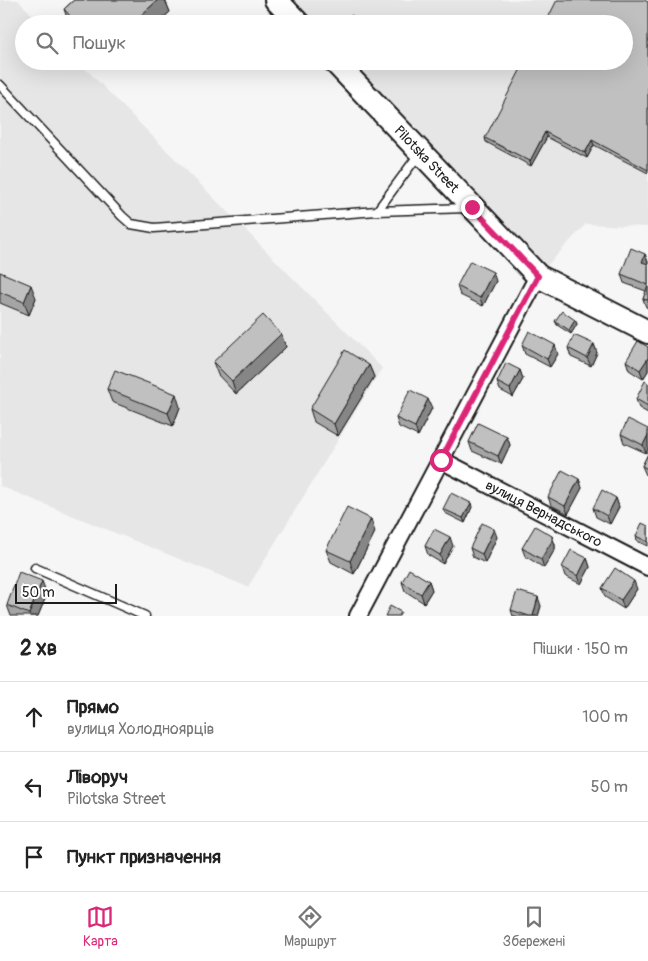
<!DOCTYPE html>
<html lang="uk">
<head>
<meta charset="utf-8">
<style>
  body { margin:0; font-family:Pangolin,sans-serif; background:#f6f6f6; color:#222 }
  .scale { position:absolute; left:15px; bottom:12px; width:102px; box-sizing:border-box; padding-left:5px; border:2px solid #1c1c1c; border-top:0; font-size:14px; line-height:18px; white-space:nowrap; color:#1c1c1c; -webkit-text-stroke:4px #fff; paint-order:stroke }
  .stop { position:absolute; width:15px; height:15px; margin:-11px; border:4px solid #db2777; border-radius:50%; background:#fff }
  .stop.end { background:#db2777; border-color:#fff; box-shadow:0 1px 5px #0008 }
  .list { margin:0; padding:0; list-style:none }
  h2 { display:flex; justify-content:space-between; align-items:center; height:65px; margin:0; padding:0 20px; font-size:21px }
  h2 small { font-size:16px; font-weight:400; color:#767676 }
  .list li { display:grid; grid-template-columns:32px 1fr auto; gap:15px; align-items:center; box-sizing:border-box; height:70px; padding:0 20px; border-top:1px solid #e0e0e0 }
  .list b { display:block; font-size:19px; white-space:nowrap }
  .list p { margin:0; font-size:16px; white-space:nowrap; color:#767676 }
  .list em { font-size:16px; font-style:normal; color:#767676 }
  .icon { flex:none; width:28px; height:28px; fill:none; stroke:currentColor; stroke-width:2; stroke-linecap:round; stroke-linejoin:round }
  .map { position:relative; flex:none; width:648px; height:616px; overflow:hidden }
  .search { position:absolute; background:#fff; box-shadow:0 5px 20px #0002; left:15px; right:15px; top:15px; height:55px; display:flex; align-items:center; gap:12px; box-sizing:border-box; padding:0 18px; border-radius:28px; color:#767676; font-size:19px }
  .sheet { height:275px; background:#fff }
  nav { display:flex; justify-content:space-around; align-items:center; box-sizing:border-box; height:70px; border-top:1px solid #e0e0e0; background:#fff; font-size:14px; color:#767676 }
  nav a { display:grid; justify-items:center; gap:2px }
  nav .on { color:#db2777 }
  .map>svg:first-child { display:block }
  .built { fill:#e6e6e6 }
  .lines { fill:none; stroke-linecap:round; stroke-linejoin:round }
  .lane-casing { stroke:#1c1c1c; stroke-width:11 }
  .street-casing { stroke:#1c1c1c; stroke-width:20 }
  .secondary-casing { stroke:#1c1c1c; stroke-width:26 }
  .lane { stroke:#fff; stroke-width:8 }
  .street { stroke:#fff; stroke-width:16 }
  .secondary { stroke:#fff; stroke-width:22 }
  .wall { fill:#a5a5a5; stroke:#1c1c1c }
  .shaded-wall { fill:#868686; stroke:#1c1c1c }
  .building { fill:#c0c0c0; stroke:#1c1c1c }
  .route { stroke:#db2777; stroke-width:6 }
  .labels { text-anchor:middle; stroke-width:4; stroke-linejoin:round; paint-order:stroke }
  .street-label { font-size:14px; fill:#1c1c1c; stroke:#fff }
</style>
</head>
<body>
<div class="map">
<svg width="648" height="616" viewBox="0 0 648 616">
  <rect width="100%" height="100%" fill="#f6f6f6"/>
  <filter id="ink" filterUnits="userSpaceOnUse"><feTurbulence type="fractalNoise" baseFrequency=".02" numOctaves="2"/><feDisplacementMap in="SourceGraphic" scale="10" xChannelSelector="R" yChannelSelector="G"/><feConvolveMatrix kernelMatrix="1 2 1 2 8 2 1 2 1" color-interpolation-filters="sRGB"/></filter>
  <g filter="url(#ink)">
    <path class="built" d="M 0,0 L 18,0 L 41,24 L 24,24 L 24,61 L 78,61 L 382,368 L 248,587 L 0,486 Z
      M 284,0 L 648,0 L 648,227 L 586,224 L 542,271 L 342,61 L 624,61 L 624,24 L 307,24 Z"/>
    <g class="lines">
      <defs>
        <path id="lane" d="M 0,85 L 122,216 L 131,224 L 154,228 L 377,211 L 467,208
          M 377,211 L 419,154
          M 35,568 L 145,616"/>
        <g id="street">
          <path id="s1" d="M 441,460 L 648,567"/>
          <path d="M 358,616 L 538,276"/>
        </g>
        <g id="secondary">
          <path d="M 276,0 L 299,24"/>
          <path id="s2" d="M 334,61 L 538,276 L 648,332"/>
        </g>
      </defs>
      <use href="#lane" class="lane-casing"/>
      <use href="#street" class="street-casing"/>
      <use href="#secondary" class="secondary-casing"/>
      <use href="#lane" class="lane"/>
      <use href="#street" class="street"/>
      <use href="#secondary" class="secondary"/>
    </g>
    <path class="wall" d="M 74,0 L 165,0 L 170,12 L 156,24 L 69,24 L 64,9 Z
      M 648,2 L 648,173 L 594,145 L 587,158 L 547,137 L 531,166 L 486,142 L 485,138 Z
      M 101,61 L 112,61 L 106,67 Z
      M 645,254 L 648,262 L 648,308 L 646,307 L 643,299 L 646,291 L 624,283 L 621,274 Z
      M 0,272 L 36,298 L 29,315 L 0,303 Z
      M 496,281 L 483,306 L 460,295 L 457,286 Z
      M 575,320 L 577,324 L 571,334 L 557,325 L 555,321 Z
      M 281,334 L 286,347 L 236,394 L 218,375 L 213,362 Z
      M 594,344 L 597,353 L 591,366 L 571,357 L 568,348 Z
      M 522,345 L 558,354 L 550,367 L 525,354 Z
      M 648,347 L 648,371 L 643,379 L 629,370 L 626,361 Z
      M 369,365 L 374,377 L 338,436 L 314,422 L 310,409 Z
      M 520,370 L 523,379 L 513,397 L 500,390 L 497,382 Z
      M 648,383 L 648,413 L 639,408 L 636,399 Z
      M 107,389 L 180,407 L 173,426 L 112,402 Z
      M 432,408 L 418,436 L 399,427 L 396,418 Z
      M 648,429 L 648,450 L 646,453 L 624,443 L 621,434 Z
      M 507,437 L 510,445 L 501,464 L 472,451 L 469,442 Z
      M 648,454 L 648,476 L 646,475 L 642,466 Z
      M 579,479 L 582,488 L 568,514 L 551,505 L 548,497 Z
      M 616,498 L 619,507 L 610,524 L 596,517 L 593,508 Z
      M 472,507 L 465,523 L 445,513 L 443,509 Z
      M 648,526 L 648,546 L 637,541 L 636,536 Z
      M 375,532 L 354,574 L 331,562 L 326,550 Z
      M 552,536 L 555,545 L 555,549 L 544,568 L 525,556 L 522,548 Z
      M 497,537 L 485,563 L 473,557 L 470,548 Z
      M 425,546 L 453,546 L 443,564 L 428,555 Z
      M 587,558 L 590,567 L 581,584 L 565,576 L 562,567 Z
      M 429,581 L 432,590 L 424,603 L 405,591 L 402,582 Z
      M 602,588 L 637,589 L 624,609 L 605,597 Z
      M 47,594 L 38,616 L 11,616 L 7,605 Z
      M 541,606 L 538,616 L 513,616 L 511,610 Z"/>
    <path class="shaded-wall" d="M 158,0 L 165,0 L 170,12 L 156,24 L 131,24 Z
      M 103,61 L 112,61 L 106,67 Z
      M 545,132 L 547,137 L 531,166 L 530,161 Z
      M 592,140 L 594,145 L 587,158 L 585,153 Z
      M 645,254 L 648,262 L 645,271 L 642,262 Z
      M 493,272 L 496,281 L 483,306 L 480,298 Z
      M 31,285 L 36,298 L 29,315 L 24,302 Z
      M 575,320 L 577,324 L 571,334 L 569,330 Z
      M 281,334 L 286,347 L 236,394 L 232,381 Z
      M 594,344 L 597,353 L 591,366 L 587,358 Z
      M 555,345 L 558,354 L 550,367 L 547,359 Z
      M 648,358 L 648,371 L 643,379 L 640,370 Z
      M 369,365 L 374,377 L 338,436 L 334,424 Z
      M 520,370 L 523,379 L 513,397 L 510,389 Z
      M 176,394 L 180,407 L 173,426 L 168,413 Z
      M 428,399 L 432,408 L 418,436 L 415,427 Z
      M 648,435 L 648,450 L 646,453 L 643,445 Z
      M 507,437 L 510,445 L 501,464 L 498,456 Z
      M 579,479 L 582,488 L 568,514 L 565,506 Z
      M 616,498 L 619,507 L 610,524 L 607,516 Z
      M 471,503 L 472,507 L 465,523 L 463,518 Z
      M 371,519 L 375,532 L 354,574 L 350,561 Z
      M 494,529 L 497,537 L 485,563 L 482,554 Z
      M 552,536 L 555,545 L 555,549 L 544,568 L 541,559 Z
      M 450,537 L 453,546 L 443,564 L 440,555 Z
      M 587,558 L 590,567 L 581,584 L 578,576 Z
      M 42,581 L 47,594 L 38,616 L 30,616 L 29,614 Z
      M 429,581 L 432,590 L 424,603 L 421,594 Z
      M 634,581 L 637,589 L 624,609 L 621,600 Z
      M 538,597 L 541,606 L 538,616 L 533,616 Z"/>
    <path class="building" d="M 74,0 L 158,0 L 131,24 L 77,24 L 64,9 Z
      M 557,0 L 644,0 L 648,2 L 648,170 L 592,140 L 585,153 L 545,132 L 530,161 L 485,138 L 525,61 L 624,61 L 624,24 L 545,24 Z
      M 352,15 L 360,24 L 341,24 Z
      M 631,248 L 645,254 L 642,262 L 648,264 L 648,285 L 621,274 Z
      M 470,261 L 493,272 L 480,298 L 457,286 Z
      M 0,272 L 31,285 L 24,302 L 0,292 Z
      M 648,286 L 648,300 L 643,299 Z
      M 562,311 L 575,320 L 569,330 L 555,321 Z
      M 263,315 L 281,334 L 232,381 L 213,362 Z
      M 529,331 L 555,345 L 547,359 L 522,345 Z
      M 574,335 L 594,344 L 587,358 L 568,348 Z
      M 638,341 L 648,347 L 648,358 L 640,370 L 626,361 Z
      M 345,350 L 369,365 L 334,424 L 310,409 Z
      M 506,363 L 520,370 L 510,389 L 497,382 Z
      M 115,370 L 176,394 L 168,413 L 107,389 Z
      M 645,381 L 648,383 L 648,406 L 636,399 Z
      M 410,390 L 428,399 L 415,427 L 396,418 Z
      M 628,419 L 648,429 L 648,435 L 643,445 L 621,434 Z
      M 478,423 L 507,437 L 498,456 L 469,442 Z
      M 648,454 L 648,469 L 642,466 Z
      M 562,470 L 579,479 L 565,506 L 548,497 Z
      M 602,490 L 616,498 L 607,516 L 593,508 Z
      M 451,493 L 471,503 L 463,518 L 443,509 Z
      M 347,507 L 371,519 L 350,561 L 326,550 Z
      M 482,523 L 494,529 L 482,554 L 470,548 Z
      M 642,523 L 648,526 L 648,542 L 636,536 Z
      M 535,526 L 552,536 L 552,541 L 541,559 L 522,548 Z
      M 434,529 L 450,537 L 440,555 L 425,546 Z
      M 571,550 L 587,558 L 578,576 L 562,567 Z
      M 615,568 L 634,581 L 621,600 L 602,588 Z
      M 409,569 L 429,581 L 421,594 L 402,582 Z
      M 19,572 L 42,581 L 29,614 L 7,605 Z
      M 517,591 L 538,597 L 533,616 L 529,616 L 511,610 Z
      M 390,606 L 401,612 L 399,616 L 385,616 Z"/>
  </g>
  <g class="lines" filter="url(#ink)">
    <path class="route" d="M 441,460 L 538,276 L 472,207"/>
  </g>
  <g class="labels">
    <g class="street-label">
      <text dy="5" stroke="none"><textPath href="#s2" startOffset="135">Pilotska Street</textPath></text>
      <text dy="5" stroke="none"><textPath href="#s1" startOffset="116">вулиця Вернадського</textPath></text>
    </g>
  </g>
</svg>
<div class="scale">50 m</div>
<div class="stop" style="left:441px;top:460px"></div>
<div class="stop end" style="left:472px;top:207px"></div>
<div class="search"><svg class="icon" aria-label="search" viewBox="0 0 24 24"><circle cx="10" cy="10" r="6"/><path d="M15 15l6 6"/></svg>Пошук</div>
</div>
<section class="sheet">
<h2>2 хв<small>Пішки · 150 m</small></h2>
<ul class="list">
<li><svg class="icon" aria-label="ahead" viewBox="0 0 24 24"><path d="M12 20V5M6 11l6-6 6 6"/></svg><div><b>Прямо</b><p>вулиця Холодноярців</p></div><em>100 m</em></li>
<li><svg class="icon" aria-label="left" viewBox="0 0 24 24"><path d="M17 20v-9H6M10 6l-5 5 5 5"/></svg><div><b>Ліворуч</b><p>Pilotska Street</p></div><em>50 m</em></li>
<li><svg class="icon" aria-label="arrive" viewBox="0 0 24 24"><path d="M6 21V4h12l-3 4 3 4H6"/></svg><div><b>Пункт призначення</b></div></li>
</ul>
</section>
<nav>
<a class="on"><svg class="icon" aria-label="map" viewBox="0 0 24 24"><path d="M3 6l6-2 6 2 6-2v14l-6 2-6-2-6 2zM9 4v14M15 6v14"/></svg>Карта</a>
<a><svg class="icon" aria-label="directions" viewBox="0 0 24 24"><path d="M12 3l9 9-9 9-9-9zM9 14v-3h6M13 9l2 2-2 2"/></svg>Маршрут</a>
<a><svg class="icon" aria-label="saved" viewBox="0 0 24 24"><path d="M7 4h10v16l-5-4-5 4z"/></svg>Збережені</a>
</nav>
</body>
</html>
